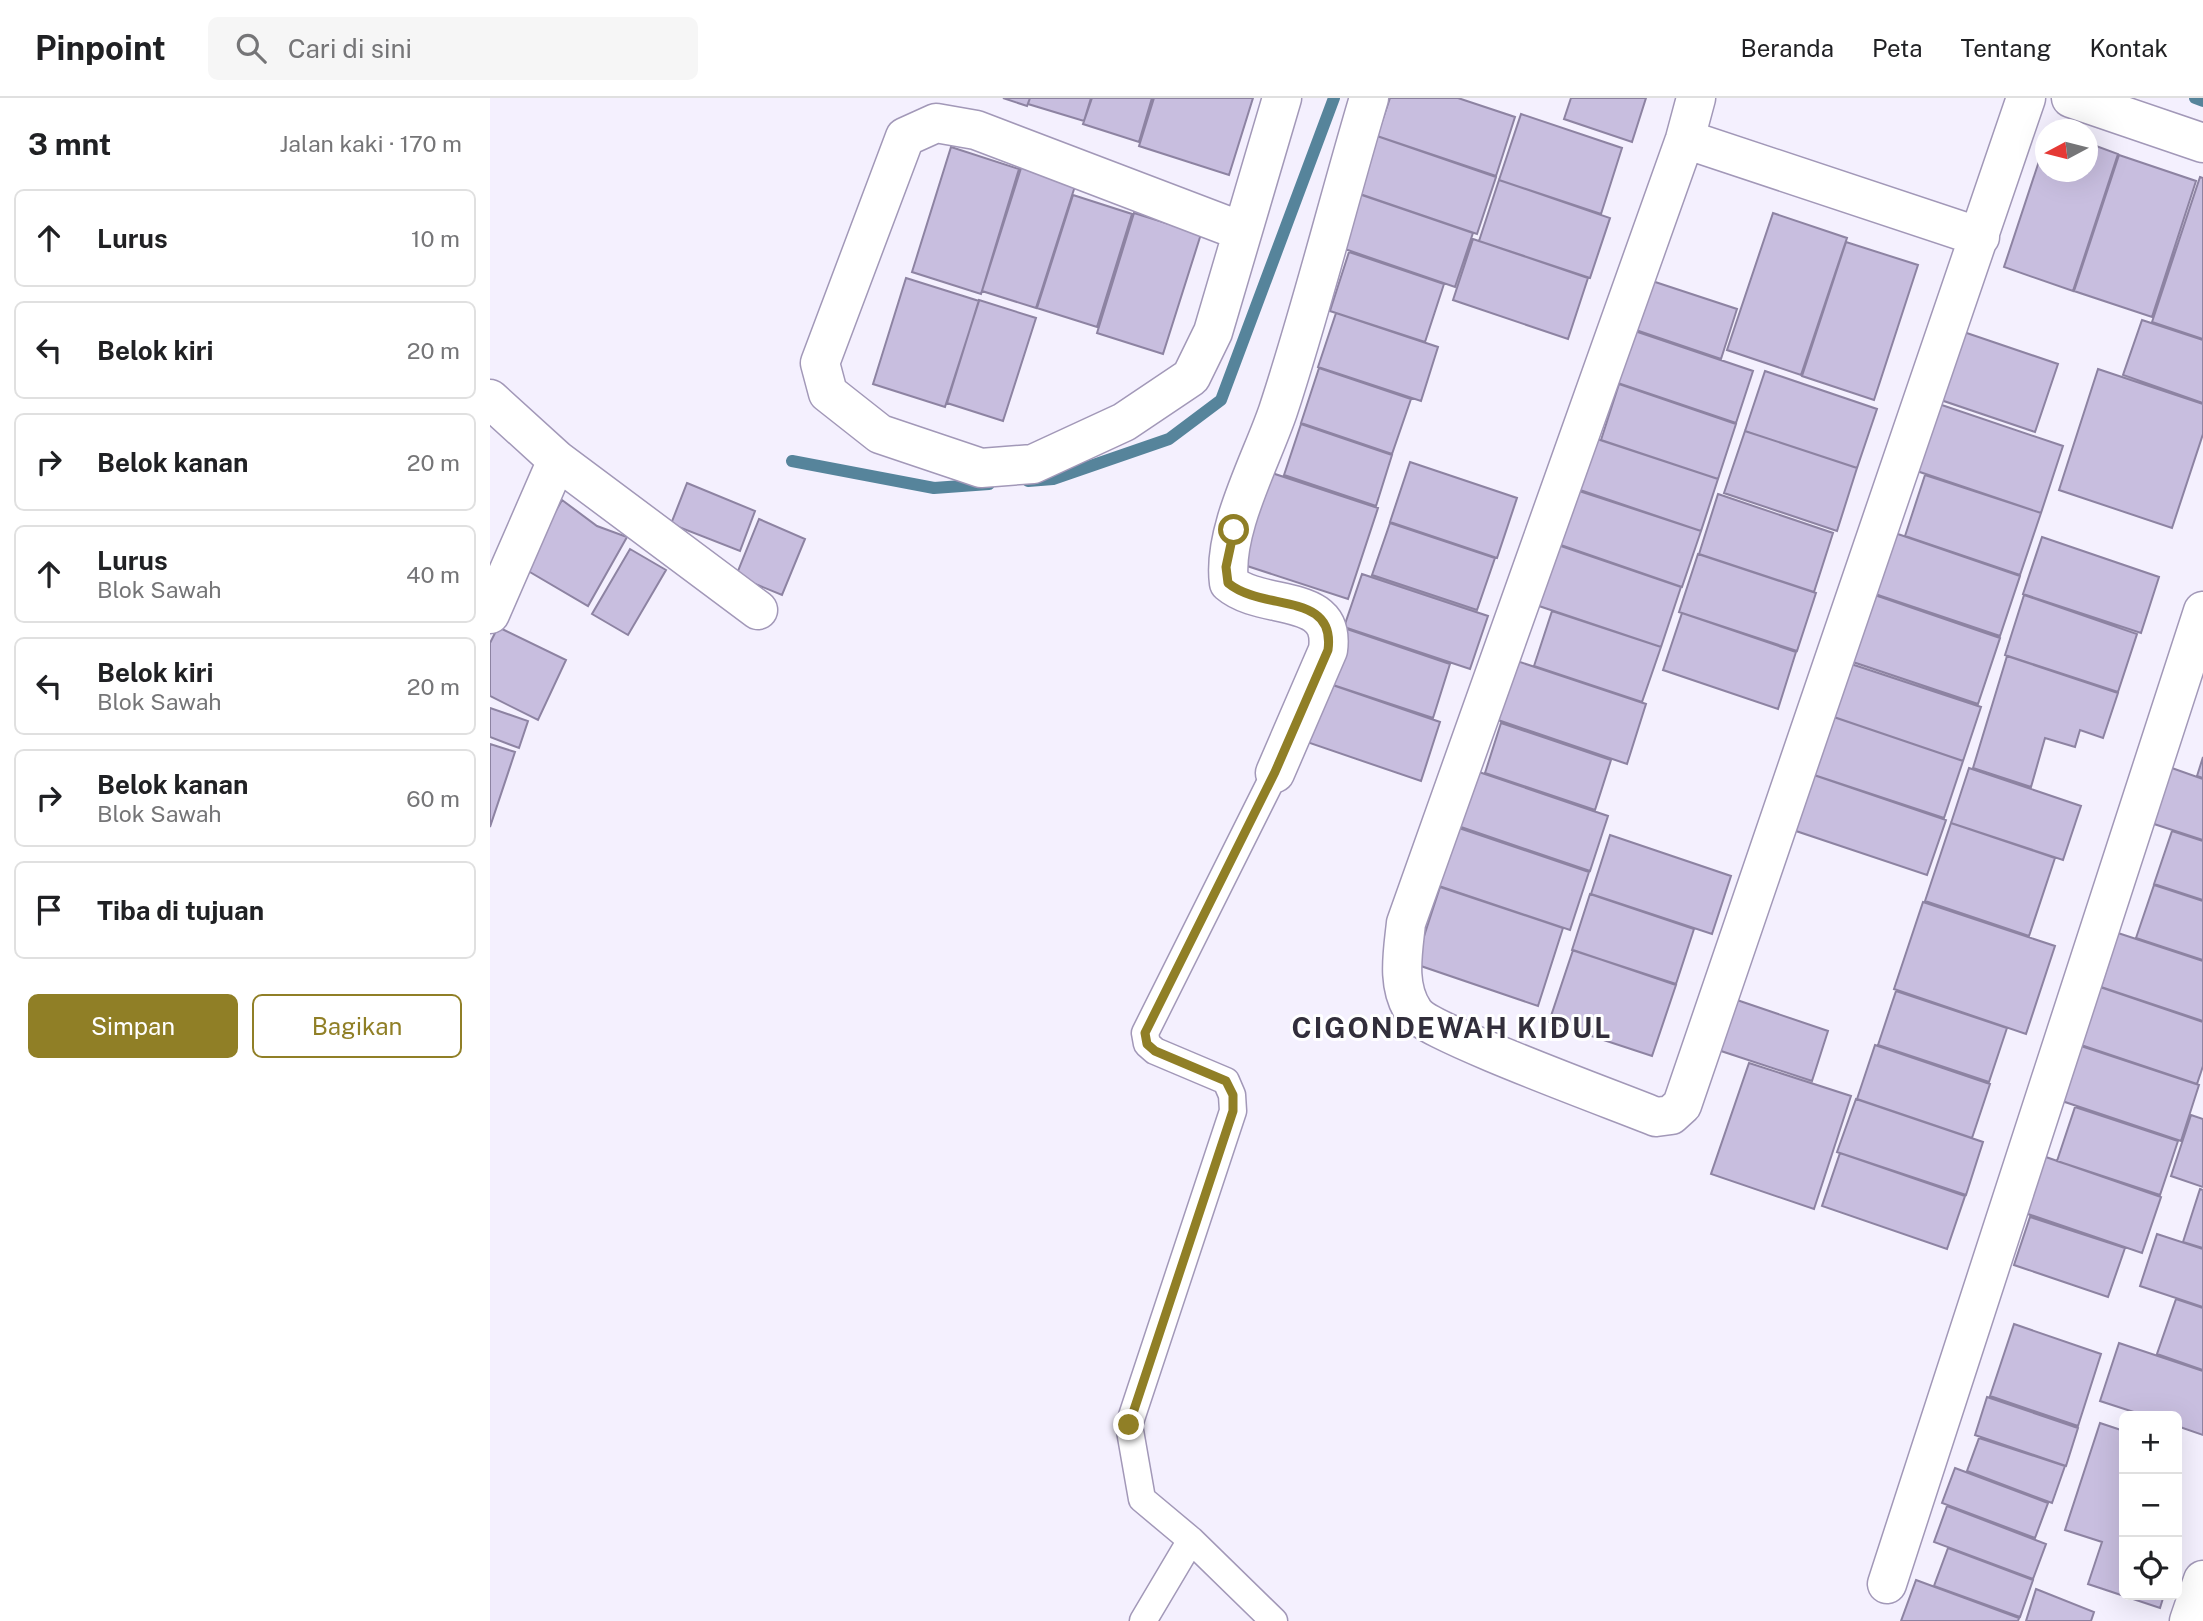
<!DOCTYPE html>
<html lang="id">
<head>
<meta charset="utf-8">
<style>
  body { margin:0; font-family:"Public Sans",sans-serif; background:#f6f6f6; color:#202124 }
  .controls { position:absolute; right:21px; bottom:21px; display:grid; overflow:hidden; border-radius:10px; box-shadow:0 7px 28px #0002 }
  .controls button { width:63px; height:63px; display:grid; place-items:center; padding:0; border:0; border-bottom:2px solid #e0e0e0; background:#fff; color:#202124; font:35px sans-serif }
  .compass { position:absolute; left:1545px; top:21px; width:63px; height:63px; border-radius:50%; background:#fff; box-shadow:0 7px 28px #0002; rotate:263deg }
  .stop { position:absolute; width:21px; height:21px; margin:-16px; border:5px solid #907f26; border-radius:50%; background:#fff }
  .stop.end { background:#907f26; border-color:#fff; box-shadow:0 2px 7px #0008 }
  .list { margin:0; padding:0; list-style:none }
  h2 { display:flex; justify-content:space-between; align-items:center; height:91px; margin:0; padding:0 28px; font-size:30px }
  h2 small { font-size:23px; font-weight:400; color:#757577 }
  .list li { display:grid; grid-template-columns:46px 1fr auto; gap:21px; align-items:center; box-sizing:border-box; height:98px; margin:0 14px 14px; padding:0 14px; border:2px solid #e0e0e0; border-radius:10px }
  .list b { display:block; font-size:26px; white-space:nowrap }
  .list p { margin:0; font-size:23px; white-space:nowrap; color:#757577 }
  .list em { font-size:23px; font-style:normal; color:#757577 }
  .actions { display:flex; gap:14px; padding:21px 28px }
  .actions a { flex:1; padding:16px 0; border:2px solid #907f26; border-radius:10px; text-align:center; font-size:24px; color:#907f26 }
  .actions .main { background:#907f26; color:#fff }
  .icon { flex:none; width:38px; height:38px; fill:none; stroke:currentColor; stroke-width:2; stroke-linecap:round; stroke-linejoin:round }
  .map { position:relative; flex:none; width:1713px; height:1523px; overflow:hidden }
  header { display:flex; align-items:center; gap:42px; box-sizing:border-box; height:98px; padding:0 35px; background:#fff; border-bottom:2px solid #e0e0e0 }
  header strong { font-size:33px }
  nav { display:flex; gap:38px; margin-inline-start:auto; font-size:24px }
  .search { width:490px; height:63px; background:#f6f6f6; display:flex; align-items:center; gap:18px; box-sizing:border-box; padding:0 24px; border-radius:10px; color:#757577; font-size:26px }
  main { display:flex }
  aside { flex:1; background:#fff }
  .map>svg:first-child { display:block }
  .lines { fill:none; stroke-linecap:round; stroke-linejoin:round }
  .stream { stroke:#56849b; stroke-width:12 }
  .building { fill:#c8bedf; stroke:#8d83a2; stroke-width:2 }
  .service-casing { stroke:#a298b8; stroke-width:29 }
  .minor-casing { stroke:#a298b8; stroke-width:41 }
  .service { stroke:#fff; stroke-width:26 }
  .minor { stroke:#fff; stroke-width:38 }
  .route { stroke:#907f26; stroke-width:9 }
  .labels { text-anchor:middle; stroke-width:6; stroke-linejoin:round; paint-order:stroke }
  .district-label { font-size:28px; font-weight:bold; letter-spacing:2px; fill:#322e3b; stroke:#fff }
</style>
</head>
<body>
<header>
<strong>Pinpoint</strong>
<div class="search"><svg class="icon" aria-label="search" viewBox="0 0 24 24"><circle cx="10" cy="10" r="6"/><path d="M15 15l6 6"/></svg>Cari di sini</div>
<nav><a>Beranda</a><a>Peta</a><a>Tentang</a><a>Kontak</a></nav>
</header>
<main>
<aside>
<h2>3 mnt<small>Jalan kaki · 170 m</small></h2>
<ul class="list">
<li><svg class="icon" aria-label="ahead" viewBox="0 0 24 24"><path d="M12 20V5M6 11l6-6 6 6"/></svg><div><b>Lurus</b></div><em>10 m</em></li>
<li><svg class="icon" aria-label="left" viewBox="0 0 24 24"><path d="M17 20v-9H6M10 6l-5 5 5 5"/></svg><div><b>Belok kiri</b></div><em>20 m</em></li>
<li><svg class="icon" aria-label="right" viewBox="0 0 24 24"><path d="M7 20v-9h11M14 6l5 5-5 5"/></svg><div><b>Belok kanan</b></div><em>20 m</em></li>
<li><svg class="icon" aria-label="ahead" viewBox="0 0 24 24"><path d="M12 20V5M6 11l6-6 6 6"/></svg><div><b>Lurus</b><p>Blok Sawah</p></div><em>40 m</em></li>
<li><svg class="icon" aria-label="left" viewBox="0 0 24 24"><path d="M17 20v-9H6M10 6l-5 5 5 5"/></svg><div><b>Belok kiri</b><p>Blok Sawah</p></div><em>20 m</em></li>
<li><svg class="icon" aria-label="right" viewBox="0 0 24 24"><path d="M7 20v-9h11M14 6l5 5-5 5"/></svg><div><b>Belok kanan</b><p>Blok Sawah</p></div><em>60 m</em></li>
<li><svg class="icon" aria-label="arrive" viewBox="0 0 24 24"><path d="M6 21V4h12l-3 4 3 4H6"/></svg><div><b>Tiba di tujuan</b></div></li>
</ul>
<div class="actions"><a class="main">Simpan</a><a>Bagikan</a></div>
</aside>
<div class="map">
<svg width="1713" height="1523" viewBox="0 0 1713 1523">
  <rect width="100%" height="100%" fill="#f4f0fe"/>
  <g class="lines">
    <path class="stream" d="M 1705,0 L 1713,3
      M 302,363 L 444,390 L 499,386
      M 538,383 L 563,381 L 679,341 L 731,302 L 844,0"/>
  </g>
  <path class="building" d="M 513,0 L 540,0 L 537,8 Z
    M 540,0 L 601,0 L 594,23 L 538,6 Z
    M 602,0 L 662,0 L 649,44 L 593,26 Z
    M 664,0 L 763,0 L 739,77 L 649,48 Z
    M 900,0 L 968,0 L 1025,19 L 1006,78 L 887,38 Z
    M 1081,0 L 1156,0 L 1142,44 L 1074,21 Z
    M 1031,16 L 1132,50 L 1111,116 L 1009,82 Z
    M 887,38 L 1006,79 L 987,136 L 867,95 Z
    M 1556,42 L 1556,74 L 1598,74 L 1598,45 L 1628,56 L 1583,193 L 1514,169 Z
    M 461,49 L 529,71 L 491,196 L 422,174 Z
    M 1629,57 L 1706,83 L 1662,219 L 1584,193 Z
    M 532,67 L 586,85 L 546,210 L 492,193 Z
    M 1710,79 L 1713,80 L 1713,241 L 1662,224 Z
    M 1009,82 L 1120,120 L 1100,180 L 989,143 Z
    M 866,95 L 983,135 L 965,189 L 849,149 Z
    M 583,97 L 642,116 L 607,229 L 547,210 Z
    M 644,115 L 711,136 L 673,256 L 607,235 Z
    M 1283,115 L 1357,140 L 1311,277 L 1237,252 Z
    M 983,141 L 1098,180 L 1078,241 L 963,202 Z
    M 1356,144 L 1428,167 L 1384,302 L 1312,278 Z
    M 859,154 L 954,186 L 935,244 L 840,213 Z
    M 416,180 L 489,203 L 455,309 L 383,286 Z
    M 1153,180 L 1247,211 L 1231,261 L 1137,229 Z
    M 489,202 L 546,220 L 513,323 L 457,305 Z
    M 846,215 L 948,249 L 931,303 L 828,269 Z
    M 1652,222 L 1713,242 L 1713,305 L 1633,277 Z
    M 1133,229 L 1263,273 L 1246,325 L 1116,281 Z
    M 1462,230 L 1568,266 L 1545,334 L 1439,298 Z
    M 829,270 L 921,301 L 902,356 L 811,325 Z
    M 1608,271 L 1713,306 L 1713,336 L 1682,430 L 1569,392 Z
    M 1275,273 L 1387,311 L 1367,370 L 1255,333 Z
    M 1129,286 L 1246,326 L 1228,381 L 1111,342 Z
    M 1437,302 L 1573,348 L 1551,415 L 1415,369 Z
    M 811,326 L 902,357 L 886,408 L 794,377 Z
    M 1255,333 L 1367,370 L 1347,433 L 1234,395 Z
    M 1107,341 L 1228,381 L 1211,433 L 1090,392 Z
    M 920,364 L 1027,400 L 1007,460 L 900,424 Z
    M 779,374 L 888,410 L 858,501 L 748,465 Z
    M 1435,377 L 1551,415 L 1530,477 L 1415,438 Z
    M 197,385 L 265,413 L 250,453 L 181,426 Z
    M 1080,390 L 1211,433 L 1192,489 L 1062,444 Z
    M 1228,396 L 1343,435 L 1324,494 L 1209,456 Z
    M 72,402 L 107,428 L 137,439 L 98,508 L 33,470 Z
    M 269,421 L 315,441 L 292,497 L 246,478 Z
    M 900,425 L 1005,460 L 987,512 L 882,477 Z
    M 1402,434 L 1530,478 L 1510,538 L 1382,495 Z
    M 1552,439 L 1669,479 L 1651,535 L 1533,496 Z
    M 1065,446 L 1191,489 L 1171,549 L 1046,507 Z
    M 140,451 L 176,472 L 138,537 L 102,516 Z
    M 1208,456 L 1326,495 L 1307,553 L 1189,514 Z
    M 872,476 L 998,518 L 980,571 L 854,529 Z
    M 1379,495 L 1510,540 L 1488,606 L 1357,562 Z
    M 1534,497 L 1647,536 L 1628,594 L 1515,557 Z
    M 1062,513 L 1171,549 L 1152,604 L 1044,568 Z
    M 1192,515 L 1306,554 L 1288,611 L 1173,572 Z
    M 8,529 L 76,562 L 48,622 L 0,598 L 0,545 Z
    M 854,530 L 960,566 L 943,620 L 837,585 Z
    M 1517,558 L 1628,595 L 1613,640 L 1590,632 L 1585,649 L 1555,640 L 1541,689 L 1483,670 Z
    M 1024,562 L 1156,606 L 1137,666 L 1005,621 Z
    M 1352,563 L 1491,609 L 1473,663 L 1335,616 Z
    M 831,583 L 950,624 L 931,683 L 811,642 Z
    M 0,610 L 38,623 L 29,650 L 0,639 Z
    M 1338,617 L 1473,663 L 1454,720 L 1318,675 Z
    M 1011,625 L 1121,662 L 1105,712 L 995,675 Z
    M 0,646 L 25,654 L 0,729 Z
    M 1713,659 L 1713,680 L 1707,678 Z
    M 1679,669 L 1713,681 L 1713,742 L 1661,725 Z
    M 1479,670 L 1591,708 L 1573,762 L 1461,725 Z
    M 986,673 L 1118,718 L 1100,773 L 968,728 Z
    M 1318,675 L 1456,722 L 1437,777 L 1300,731 Z
    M 1461,725 L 1565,760 L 1539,838 L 1435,803 Z
    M 966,729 L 1099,774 L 1080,832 L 946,787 Z
    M 1682,733 L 1713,743 L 1713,802 L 1664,786 Z
    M 1120,737 L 1241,778 L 1222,836 L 1101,796 Z
    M 1664,787 L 1713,803 L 1713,862 L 1646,840 Z
    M 950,789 L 1073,830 L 1048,908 L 925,866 Z
    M 1100,796 L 1204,831 L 1186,886 L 1082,852 Z
    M 1433,804 L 1565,848 L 1536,936 L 1404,891 Z
    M 1628,835 L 1713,863 L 1713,923 L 1611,889 Z
    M 1083,852 L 1186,887 L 1162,958 L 1059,924 Z
    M 1610,889 L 1713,924 L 1713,968 L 1707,986 L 1591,947 Z
    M 1406,893 L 1517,930 L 1499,984 L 1388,947 Z
    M 1244,901 L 1338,933 L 1322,983 L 1228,952 Z
    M 1385,947 L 1500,986 L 1482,1040 L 1367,1001 Z
    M 1591,948 L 1709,987 L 1691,1043 L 1572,1003 Z
    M 1259,965 L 1361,998 L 1324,1111 L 1221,1076 Z
    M 1366,1001 L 1493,1044 L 1476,1097 L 1347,1054 Z
    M 1585,1009 L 1688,1043 L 1670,1097 L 1567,1063 Z
    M 1701,1017 L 1713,1021 L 1713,1089 L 1681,1078 Z
    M 1350,1055 L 1475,1098 L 1457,1151 L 1332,1108 Z
    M 1553,1058 L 1671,1099 L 1652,1155 L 1535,1115 Z
    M 1710,1091 L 1713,1092 L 1713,1150 L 1693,1144 Z
    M 1540,1119 L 1635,1150 L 1618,1199 L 1524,1167 Z
    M 1667,1136 L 1713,1151 L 1713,1209 L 1650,1188 Z
    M 1686,1201 L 1713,1210 L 1713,1272 L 1667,1256 Z
    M 1524,1226 L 1611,1256 L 1588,1328 L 1500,1298 Z
    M 1629,1245 L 1713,1273 L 1713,1337 L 1687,1328 L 1687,1318 L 1656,1318 L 1610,1303 Z
    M 1497,1299 L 1588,1330 L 1576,1368 L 1485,1337 Z
    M 1610,1325 L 1634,1333 L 1634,1497 L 1674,1497 L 1670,1510 L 1598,1486 L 1612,1444 L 1575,1432 Z
    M 1489,1340 L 1575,1368 L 1562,1405 L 1477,1373 Z
    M 1465,1370 L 1558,1405 L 1545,1440 L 1452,1405 Z
    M 1457,1408 L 1556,1446 L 1543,1481 L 1444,1444 Z
    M 1458,1450 L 1543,1482 L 1530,1519 L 1444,1488 Z
    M 1426,1482 L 1529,1520 L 1528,1523 L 1411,1523 Z
    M 1546,1491 L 1604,1514 L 1601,1523 L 1536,1523 Z"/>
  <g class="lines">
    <defs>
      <path id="service" d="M 701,1442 L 652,1401 L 639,1327 L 743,1013 L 742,997 L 736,983 L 665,953 L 657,946 L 655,935 L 785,675
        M 653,1523 L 701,1442 L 784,1523"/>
      <path id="minor" d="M 1206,0 L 1195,41 L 916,825 C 913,854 906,888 924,914 C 939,935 1130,1004 1166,1019 L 1181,1017 L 1192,1007 L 1536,0
        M 1581,0 L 1713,45
        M 1195,41 L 1490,139
        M 751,133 L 486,32 L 446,25 L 415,39 L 330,265 L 338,295 L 390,336 L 491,370 L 543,366 L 634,324 L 701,279 L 723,234 L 792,0
        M 0,301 L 67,362 L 268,512
        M 0,516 L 67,362
        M 785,675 L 838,552 C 846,493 773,514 739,485 C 732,433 771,363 788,313 C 822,210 848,104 879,0
        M 1397,1486 L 1713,513
        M 1699,1523 L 1713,1482"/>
    </defs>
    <use href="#service" class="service-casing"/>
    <use href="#minor" class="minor-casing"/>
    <use href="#service" class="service"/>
    <use href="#minor" class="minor"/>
  </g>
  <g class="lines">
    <path class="route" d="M 639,1327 L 743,1013 L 743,997 L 736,983 L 665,953 L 657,946 L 655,935 L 785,674 L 838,552 C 846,493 773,514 738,485 L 736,469 L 744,432"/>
  </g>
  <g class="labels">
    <g class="district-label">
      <text x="962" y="940">CIGONDEWAH KIDUL</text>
    </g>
  </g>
</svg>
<div class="controls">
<button>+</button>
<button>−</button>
<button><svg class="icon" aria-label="locate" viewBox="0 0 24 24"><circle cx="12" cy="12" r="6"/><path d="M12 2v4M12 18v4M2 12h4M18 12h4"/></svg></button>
</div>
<svg class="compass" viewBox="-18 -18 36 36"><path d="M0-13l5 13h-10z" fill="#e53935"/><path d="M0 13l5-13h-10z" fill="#757577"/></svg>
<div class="stop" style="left:744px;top:432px"></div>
<div class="stop end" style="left:639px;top:1327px"></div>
</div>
</main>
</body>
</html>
